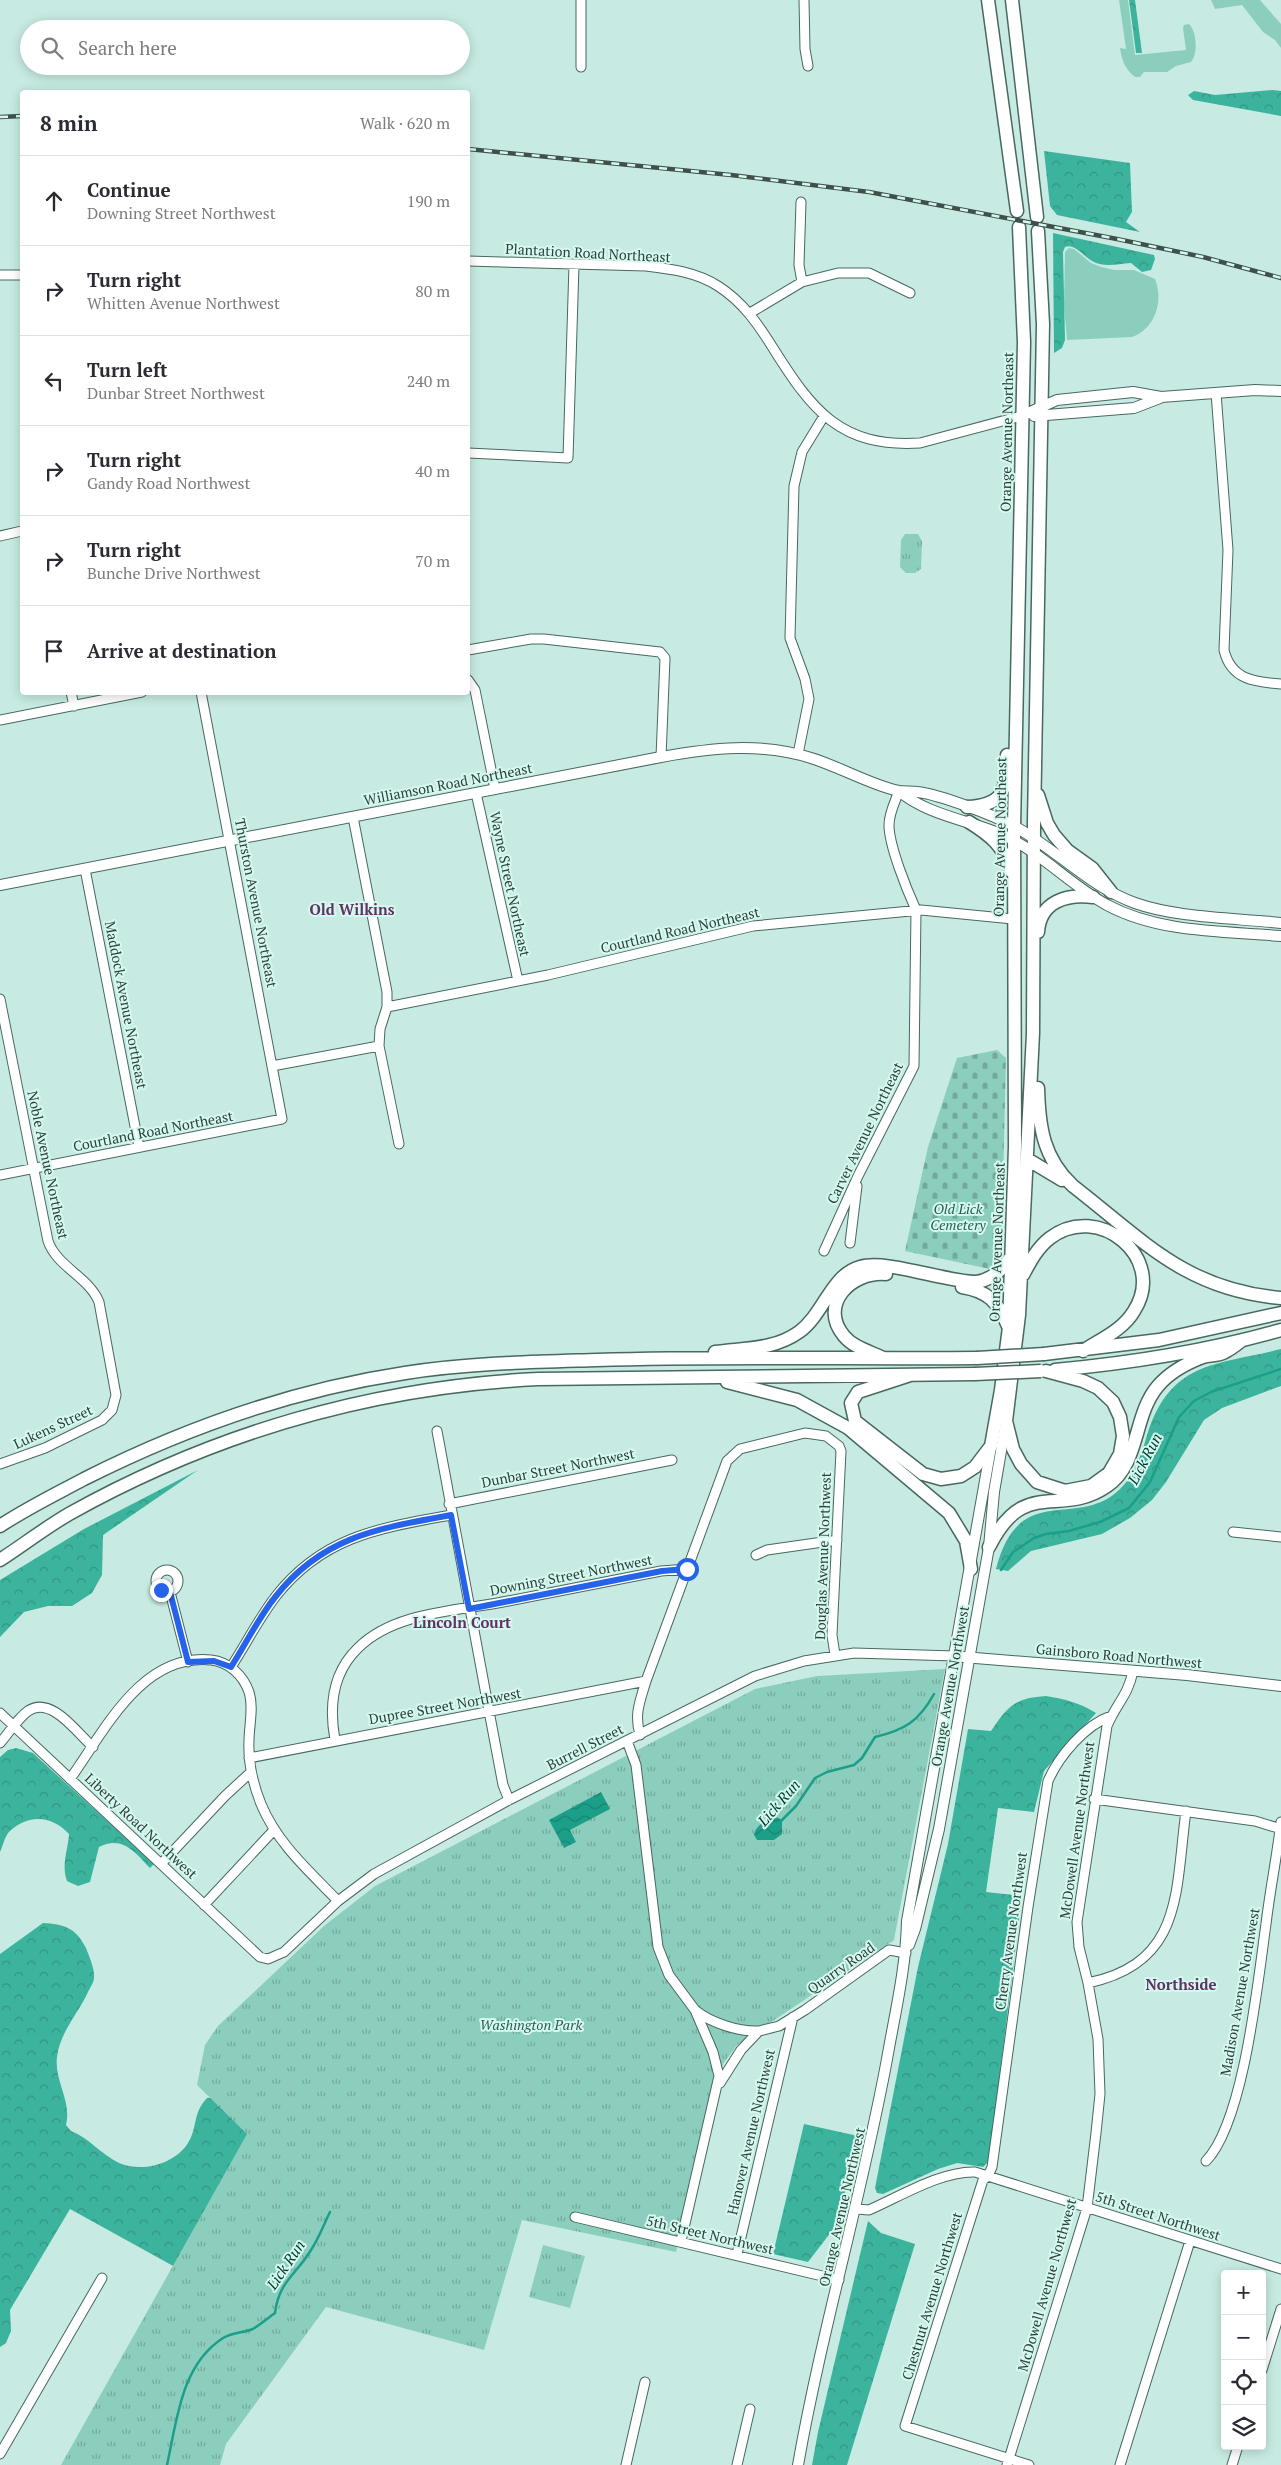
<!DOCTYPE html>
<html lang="en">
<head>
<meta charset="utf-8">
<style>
  body { margin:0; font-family:"PT Serif",serif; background:#f7f7f7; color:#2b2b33 }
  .controls { position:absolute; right:15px; bottom:15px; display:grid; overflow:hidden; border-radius:5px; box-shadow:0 2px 12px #0003 }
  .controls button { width:45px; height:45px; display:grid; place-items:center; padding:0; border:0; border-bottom:1px solid #e1e1e2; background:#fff; color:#2b2b33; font:25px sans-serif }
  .stop { position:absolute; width:15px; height:15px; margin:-11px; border:4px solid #2563eb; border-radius:50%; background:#fff }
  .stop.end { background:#2563eb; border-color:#fff; box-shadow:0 1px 5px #0008 }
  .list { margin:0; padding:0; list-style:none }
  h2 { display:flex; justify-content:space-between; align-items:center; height:65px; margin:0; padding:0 20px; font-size:21px }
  h2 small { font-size:16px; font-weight:400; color:#7c7c81 }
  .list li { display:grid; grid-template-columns:32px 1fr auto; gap:15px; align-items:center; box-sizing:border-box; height:90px; padding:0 20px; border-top:1px solid #e1e1e2 }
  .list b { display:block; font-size:19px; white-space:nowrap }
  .list p { margin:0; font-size:16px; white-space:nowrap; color:#7c7c81 }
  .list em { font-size:16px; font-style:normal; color:#7c7c81 }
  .icon { flex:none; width:28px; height:28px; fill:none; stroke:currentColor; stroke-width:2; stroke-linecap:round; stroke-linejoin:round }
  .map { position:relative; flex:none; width:1281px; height:2465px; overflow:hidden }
  .search { position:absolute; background:#fff; box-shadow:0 2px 12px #0003; left:20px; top:20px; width:450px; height:55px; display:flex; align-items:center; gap:12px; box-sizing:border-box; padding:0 18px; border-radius:28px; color:#7c7c81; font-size:19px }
  .panel { position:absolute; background:#fff; box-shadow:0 2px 12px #0003; left:20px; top:90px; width:450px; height:605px; border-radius:5px }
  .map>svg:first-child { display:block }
  .grass { fill:#8ccebe }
  .forest { fill:url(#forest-crowns) }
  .cemetery { fill:url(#cemetery-stones) }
  .park { fill:url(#park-tufts) }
  .water { fill:url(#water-waves) }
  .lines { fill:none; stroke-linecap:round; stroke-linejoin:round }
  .stream { stroke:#1b9f89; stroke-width:2.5 }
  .minor-casing { stroke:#486860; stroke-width:11 }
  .major-casing { stroke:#486860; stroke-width:12 }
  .highway-casing { stroke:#486860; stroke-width:15 }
  .minor { stroke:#fff; stroke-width:9 }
  .major { stroke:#fff; stroke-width:10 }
  .highway { stroke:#fff; stroke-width:12 }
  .rail-casing { stroke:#3f504b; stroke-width:4.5 }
  .rail { stroke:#d4f9ef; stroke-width:2.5; stroke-dasharray:8; stroke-linecap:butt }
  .highway-bridge-casing { stroke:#486860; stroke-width:15; stroke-linecap:butt }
  .highway-bridge { stroke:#fff; stroke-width:12 }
  .route { stroke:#2563eb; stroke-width:6 }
  .labels { text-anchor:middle; stroke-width:4; stroke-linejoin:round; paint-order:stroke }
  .street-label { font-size:14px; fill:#2f3e3a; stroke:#d4f9ef }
  .park-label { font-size:14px; font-style:italic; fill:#2b5c52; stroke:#d4f9ef }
  .neighbourhood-label { font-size:15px; font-weight:bold; fill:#623062; stroke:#d4f9ef }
  .water-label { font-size:15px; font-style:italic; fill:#013930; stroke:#d4f9ef }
</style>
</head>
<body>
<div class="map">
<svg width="1281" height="2465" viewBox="0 0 1281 2465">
  <defs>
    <pattern id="forest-crowns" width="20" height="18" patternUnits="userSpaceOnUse" patternTransform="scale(1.25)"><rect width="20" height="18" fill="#3cb49d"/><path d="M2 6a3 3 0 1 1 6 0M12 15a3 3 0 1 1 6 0" fill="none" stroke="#339481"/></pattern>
    <pattern id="cemetery-stones" width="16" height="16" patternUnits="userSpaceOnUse" patternTransform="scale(1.25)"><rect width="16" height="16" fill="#8ccebe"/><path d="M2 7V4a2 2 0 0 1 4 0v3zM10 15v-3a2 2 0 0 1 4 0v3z" fill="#73a99b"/></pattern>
    <pattern id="park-tufts" width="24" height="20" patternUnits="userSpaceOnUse" patternTransform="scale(1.25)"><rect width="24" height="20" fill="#8ccebe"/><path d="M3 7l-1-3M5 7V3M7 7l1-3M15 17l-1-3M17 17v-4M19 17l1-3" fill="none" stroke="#73a99b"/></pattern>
    <pattern id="water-waves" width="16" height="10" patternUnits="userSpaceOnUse" patternTransform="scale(1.25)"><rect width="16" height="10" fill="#1b9f89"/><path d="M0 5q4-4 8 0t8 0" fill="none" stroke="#188371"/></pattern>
  </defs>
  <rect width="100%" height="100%" fill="#c7ebe2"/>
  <path class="grass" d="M 1119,0 L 1128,0 L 1135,55 L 1186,50 L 1183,28 L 1184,25 L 1189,24 C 1197,32 1198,54 1191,62 L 1176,66 L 1167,72 L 1144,72 L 1140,77 L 1135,77 C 1125,69 1122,61 1120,48 L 1126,49 Z
    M 1211,0 L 1260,0 L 1281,24 L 1281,48 L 1275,40 L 1263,32 L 1242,5 L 1215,9 Z
    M 1069,248 L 1074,249 L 1091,263 L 1101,267 L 1114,270 L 1134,270 L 1155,279 C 1164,301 1155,329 1132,337 L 1067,340 L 1064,305 L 1065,252 Z"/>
  <path class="forest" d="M 1129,0 L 1135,0 L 1142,53 L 1136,53 Z
    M 1273,90 L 1281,91 L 1281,116 L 1193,100 L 1188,95 L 1194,91 L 1215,95 Z
    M 1044,151 L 1130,163 L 1132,212 L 1126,222 L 1140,232 L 1057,215 L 1050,206 Z
    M 1053,233 L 1154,255 L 1155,259 L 1151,270 L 1142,272 L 1131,263 C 1117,264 1105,268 1092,261 C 1083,256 1075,243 1065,247 L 1063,252 L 1065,340 L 1062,348 L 1054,353 Z
    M 1281,1349 L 1281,1386 L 1222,1408 L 1204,1420 L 1166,1482 L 1152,1500 L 1130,1518 L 1102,1534 L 1031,1551 L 1008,1571 L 996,1569 C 1019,1479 1077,1531 1120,1489 C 1136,1474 1142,1452 1148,1432 C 1172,1360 1218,1365 1281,1349 Z
    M 198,1470 L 103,1535 L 102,1575 L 92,1593 L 72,1606 L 48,1606 L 24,1612 L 0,1637 L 0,1580 L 84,1529 Z
    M 1046,1696 C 1065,1699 1080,1703 1096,1713 L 1044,1771 L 1034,1812 L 998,1808 L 986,1892 L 1022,1896 L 989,2161 L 983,2167 L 957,2163 L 938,2169 L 883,2194 L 877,2193 L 875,2188 L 918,1967 L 948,1844 L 968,1729 L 991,1731 C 1008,1706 1015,1698 1046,1696 Z
    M 16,1748 L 33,1753 L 154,1864 L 150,1868 C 135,1852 122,1835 99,1847 L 90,1882 L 78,1886 L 67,1881 C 61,1865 68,1850 69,1834 C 53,1816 29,1813 10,1831 C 5,1835 3,1846 0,1852 L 0,1757 L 8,1750 Z
    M 43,1923 C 64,1924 76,1928 86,1948 C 89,1956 95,1969 94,1978 C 94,1982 90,1988 88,1992 C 78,2014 60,2032 57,2057 C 54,2081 72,2101 66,2125 L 71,2131 C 89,2138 102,2155 119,2163 C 142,2173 175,2164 188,2143 C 198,2127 192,2114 207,2098 L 222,2097 L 260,2123 L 175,2267 L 70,2209 L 10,2310 L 11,2331 L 6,2343 L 0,2347 L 0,1954 Z
    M 804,2124 L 858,2136 L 838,2223 L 808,2262 L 773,2254 Z
    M 868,2221 L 881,2233 L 915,2244 L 847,2465 L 812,2465 L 818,2432 Z"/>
  <path class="cemetery" d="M 997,1050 L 1006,1058 L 1002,1224 L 999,1255 L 990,1269 L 905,1251 L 928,1147 L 957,1058 Z"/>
  <path class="park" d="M 905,534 L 918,534 L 922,541 L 921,569 L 915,573 L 906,573 L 900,567 L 901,540 Z
    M 945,1669 L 894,1940 L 737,2045 L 723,2064 L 676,2252 L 522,2220 L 484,2350 L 326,2307 L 226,2444 L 220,2465 L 61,2465 L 247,2134 L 197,2085 L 205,2045 L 218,2026 L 324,1926 L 375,1886 L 755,1689 L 817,1676 Z
    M 543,2245 L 585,2256 L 570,2308 L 529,2297 Z"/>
  <path class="water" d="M 601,1792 L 610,1809 L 570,1830 L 576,1842 L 564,1848 L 549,1820 Z
    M 776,1817 L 782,1820 L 782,1834 L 774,1840 L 757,1840 L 754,1835 C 756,1825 766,1819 776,1817 Z"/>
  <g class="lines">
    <path class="stream" d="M 1001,1570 L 1013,1552 L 1034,1538 L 1046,1534 L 1069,1531 L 1100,1522 L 1129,1508 L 1150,1482 L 1179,1417 L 1194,1401 L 1211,1392 L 1281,1369
      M 780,1822 L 796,1806 L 815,1778 L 827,1772 L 854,1765 L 862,1758 L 875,1737 C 905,1730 919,1721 934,1694
      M 167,2465 C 177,2420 181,2365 223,2338 C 233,2332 243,2333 253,2329 C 260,2325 268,2318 275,2313 C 279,2281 296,2275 311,2250 C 319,2238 324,2224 330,2212"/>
    <defs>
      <path id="minor" d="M 804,0 L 805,49 L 808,66
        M 581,67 L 581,0
        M 801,202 L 799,265 L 802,282
        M 468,261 L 646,266 C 671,269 696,272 718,286 C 743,302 758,324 773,348 C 812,410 840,448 920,443 L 1021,416
        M 0,275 L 22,275
        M 750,313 L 802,282 L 838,273 L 869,273 L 910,293
        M 1216,393 L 1228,550 L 1224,650 C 1231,680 1255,682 1281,684
        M 468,453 L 568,458 L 574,265
        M 0,536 L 22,531
        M 468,650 L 531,639 L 544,639 L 660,652 L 665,658 L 661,757
        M 468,680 L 475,690 L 495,789
        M 71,692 L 74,706
        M 0,720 L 142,692
        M 798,754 L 809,699 L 805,679 L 790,638 L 794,486 L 802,452 L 824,416
        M 476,793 L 518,981
        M 353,817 L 387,992 L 387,1007 L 380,1029 L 379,1046 L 399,1144
        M 85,869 L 139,1147
        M 0,999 L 48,1241 C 57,1267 89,1277 99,1302 L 116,1395 L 112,1410 L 102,1420 L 45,1448 L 0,1464
        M 387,1007 L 548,975 L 753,926 L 921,910 L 1013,919
        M 272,1066 L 379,1046
        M 0,1175 L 282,1119 L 201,692
        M 850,1243 L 857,1186
        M 824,1251 L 858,1176 L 914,1066 L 916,910 C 907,890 889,846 889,825 C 889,813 895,802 899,791
        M 437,1431 L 489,1711 L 503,1785 L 509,1800
        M 449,1504 L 672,1460
        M 1233,1532 L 1281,1537
        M 756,1555 L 767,1550 L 837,1540
        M156 1581a11 11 0 1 1 22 0a11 11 0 1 1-22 0Z
        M 170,1592 L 188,1662
        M 231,1667 C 246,1644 259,1618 276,1596 C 323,1536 380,1528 451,1515
        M 0,1713 L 260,1957 L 268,1959 L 284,1952 L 338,1901 L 374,1874 L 509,1800 L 755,1676 L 804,1661 L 854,1653 L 955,1656
        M 640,1735 C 634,1714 640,1701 646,1681 L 727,1461 L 740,1449 L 805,1433 L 826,1436 L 839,1446 L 841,1451 L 832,1635 L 835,1655
        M 335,1740 C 329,1707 332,1673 358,1648 C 395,1611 460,1611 508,1601 C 559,1591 610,1581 661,1571 L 687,1569
        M 627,1741 L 636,1765 L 658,1947 L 669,1975 L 695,2010 L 713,2052 L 719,2076 L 681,2241
        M 0,1743 C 9,1733 17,1719 28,1711 C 51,1695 77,1733 93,1747
        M 249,1758 L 646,1681
        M 70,1779 C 104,1732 141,1653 211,1660 C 229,1662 243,1675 249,1692 C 254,1708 249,1725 249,1741 C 248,1762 253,1784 261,1804 C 277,1843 309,1871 338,1901
        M 1094,1799 L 1255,1821 L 1281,1829
        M 161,1864 L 225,1796 L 251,1772
        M 204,1905 L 274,1830
        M 1088,1983 C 1184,1963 1175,1891 1186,1811
        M 695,2010 C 711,2023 739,2032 759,2031
        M 720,2083 L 741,2050 L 759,2031 L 779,2026 L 805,2010 L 889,1950 L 906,1953
        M 1206,2161 C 1244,2122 1258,1980 1266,1924 C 1270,1890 1277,1856 1281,1822
        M 856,2209 L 869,2210 C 901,2196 941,2171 975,2172 L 1281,2269
        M 575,2217 L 839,2280
        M 737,2254 L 793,2017
        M 1262,2370 L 1281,2309
        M 0,2454 L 102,2278
        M 626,2465 L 645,2382
        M 737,2465 L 750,2409
        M 1007,2465 L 1087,2208 L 1096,2133 L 1100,2094 L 1098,2039 L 1088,1983 L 1079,1947 L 1077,1922 L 1107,1726 C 1116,1704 1128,1696 1133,1671
        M 1029,2465 L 905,2426 L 983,2180 L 988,2176 L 992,2167 L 1028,1907 L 1048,1781 C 1059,1756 1085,1725 1111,1716
        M 1120,2465 L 1190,2241
        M 1232,2465 L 1238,2446"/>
      <path id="major" d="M 1021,416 L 1057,400 L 1133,392 L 1161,397 L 1255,390 L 1281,391
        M 1034,416 L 1134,408 L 1160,398
        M 899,791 C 927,815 969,820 1003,835 C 1041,852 1070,885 1107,905 C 1159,933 1223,931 1281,936
        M 0,885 L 661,757 C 711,748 761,742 811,758 C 838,766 873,786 899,791 C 905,792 912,791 918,792 C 941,795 993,815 1014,826 C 1056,849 1090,887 1135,903 C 1177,918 1236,918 1281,923
        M 963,1657 L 1187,1675 L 1281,1686
        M 909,1945 L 915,1929 L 939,1829 L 989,1547 L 994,1492 L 1006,1422
        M 798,2465 C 822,2329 862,2195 887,2059 C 895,2013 906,1968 907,1921 L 991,1447"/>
      <path id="highway" d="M 988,0 L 1017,211
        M 1012,0 L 1037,217
        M 1038,231 L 1043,324 L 1034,822 L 1033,1033 L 1019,1315 L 1006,1421 L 1013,1449 L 1021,1464 L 1037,1482 L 1065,1491 L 1091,1486 L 1109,1473 L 1120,1454 L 1123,1436 L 1120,1417 L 1113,1402 L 1098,1388 L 1083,1381 L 1046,1371
        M 1038,795 L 1047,823 L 1054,835 L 1067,850 L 1092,868 L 1111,892
        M 967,807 C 1006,805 1006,789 1007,755
        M 969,822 C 990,835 1004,846 1011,871
        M 1038,932 C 1040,901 1067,894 1093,897
        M 1038,1088 C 1039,1127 1043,1158 1073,1186 C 1144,1241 1186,1290 1281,1298
        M 1027,1159 L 1062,1180
        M 1023,1275 C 1030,1262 1037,1248 1050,1238 C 1098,1201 1168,1258 1134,1311 C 1123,1330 1101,1339 1083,1351
        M 962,1287 C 988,1291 998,1302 1008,1326
        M 715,1352 C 744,1348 774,1350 799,1332 C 824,1314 831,1275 860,1267 C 887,1259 945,1282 977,1282 C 994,1279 1003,1268 1013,1254
        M 1044,1354 L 1159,1340 L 1281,1313
        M 881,1357 C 868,1351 853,1347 844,1336 C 818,1305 851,1271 886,1274
        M 1055,1370 C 1131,1363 1207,1351 1281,1330
        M 910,1375 L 858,1392 L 851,1403 L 855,1421 L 923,1474 L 941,1479 L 961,1476 L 975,1467 L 991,1446 L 1001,1390 L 1009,1327 L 1015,1147 L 1014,827 L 1024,342 L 1019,227
        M 727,1382 L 797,1400 L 848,1428 L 949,1513 L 966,1541 L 971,1569
        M 0,1526 C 27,1508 56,1494 84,1479 C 185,1428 293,1390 405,1373 C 469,1363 533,1362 597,1360 C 724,1356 850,1359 977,1358
        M 989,1547 C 1025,1475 1059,1519 1107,1486 C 1140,1464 1133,1415 1158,1386 C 1169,1373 1187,1363 1203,1357 C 1210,1355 1218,1356 1225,1352 C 1231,1349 1236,1345 1241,1341
        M 0,1560 C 23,1545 45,1528 69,1514 C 214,1433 373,1387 538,1379 L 975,1374"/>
    </defs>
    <use href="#minor" class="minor-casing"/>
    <use href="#major" class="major-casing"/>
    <use href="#highway" class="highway-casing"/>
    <use href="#minor" class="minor"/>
    <use href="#major" class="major"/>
    <use href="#highway" class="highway"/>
    <defs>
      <path id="rail" d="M 0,117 L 22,116
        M 468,149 L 731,175 L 869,192 L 1117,239 L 1203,257 L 1281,278"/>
    </defs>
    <use href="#rail" class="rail-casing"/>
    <use href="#rail" class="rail"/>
    <defs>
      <path id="highway-bridge" d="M 977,1358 L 1044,1354
        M 975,1374 L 1041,1371"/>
    </defs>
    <use href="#highway-bridge" class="highway-bridge-casing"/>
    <use href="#highway-bridge" class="highway-bridge"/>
  </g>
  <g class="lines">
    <path class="route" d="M 161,1590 L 170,1592 L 188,1662 L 214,1661 L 231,1667 C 246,1644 258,1618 276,1596 C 323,1536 380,1528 451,1515 L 469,1609 L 662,1571 L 687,1569"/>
  </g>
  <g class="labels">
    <g class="street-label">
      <text transform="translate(588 253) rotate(3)" y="5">Plantation Road Northeast</text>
      <text transform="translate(1007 432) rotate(-89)" y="5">Orange Avenue Northeast</text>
      <text transform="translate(448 784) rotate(-11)" y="5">Williamson Road Northeast</text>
      <text transform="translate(1000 837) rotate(-89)" y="5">Orange Avenue Northeast</text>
      <text transform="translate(510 884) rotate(78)" y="5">Wayne Street Northeast</text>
      <text transform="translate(256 903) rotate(79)" y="5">Thurston Avenue Northeast</text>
      <text transform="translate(680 930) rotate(-13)" y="5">Courtland Road Northeast</text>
      <text transform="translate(126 1005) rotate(79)" y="5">Maddock Avenue Northeast</text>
      <text transform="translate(153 1131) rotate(-11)" y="5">Courtland Road Northeast</text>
      <text transform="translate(865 1133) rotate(-64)" y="5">Carver Avenue Northeast</text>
      <text transform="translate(48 1165) rotate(78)" y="5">Noble Avenue Northeast</text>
      <text transform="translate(997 1242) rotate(-88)" y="5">Orange Avenue Northeast</text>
      <text transform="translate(53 1427) rotate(-25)" y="5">Lukens Street</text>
      <text transform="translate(558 1468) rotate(-11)" y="5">Dunbar Street Northwest</text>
      <text transform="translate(823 1556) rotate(-88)" y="5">Douglas Avenue Northwest</text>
      <text transform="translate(571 1575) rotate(-11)" y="5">Downing Street Northwest</text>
      <text transform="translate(1119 1656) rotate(5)" y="5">Gainsboro Road Northwest</text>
      <text transform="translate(950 1686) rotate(-80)" y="5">Orange Avenue Northwest</text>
      <text transform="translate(445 1706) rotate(-10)" y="5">Dupree Street Northwest</text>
      <text transform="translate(585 1747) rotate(-27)" y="5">Burrell Street</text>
      <text transform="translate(141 1826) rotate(43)" y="5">Liberty Road Northwest</text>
      <text transform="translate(1077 1830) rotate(-82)" y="5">McDowell Avenue Northwest</text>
      <text transform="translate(1011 1931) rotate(-82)" y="5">Cherry Avenue Northwest</text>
      <text transform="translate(841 1968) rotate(-35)" y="5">Quarry Road</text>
      <text transform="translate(1240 1992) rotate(-80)" y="5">Madison Avenue Northwest</text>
      <text transform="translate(751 2132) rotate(-77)" y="5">Hanover Avenue Northwest</text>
      <text transform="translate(842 2207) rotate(-77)" y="5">Orange Avenue Northwest</text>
      <text transform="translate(1158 2216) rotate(18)" y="5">5th Street Northwest</text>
      <text transform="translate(710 2235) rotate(13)" y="5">5th Street Northwest</text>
      <text transform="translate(1047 2285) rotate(-74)" y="5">McDowell Avenue Northwest</text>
      <text transform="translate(932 2296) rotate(-73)" y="5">Chestnut Avenue Northwest</text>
    </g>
    <g class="park-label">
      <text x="958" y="1214">Old Lick<tspan x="958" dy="16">Cemetery</tspan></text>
      <text x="531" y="2030">Washington Park</text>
    </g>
    <g class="neighbourhood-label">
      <text x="352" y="915">Old Wilkins</text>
      <text x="462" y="1628">Lincoln Court</text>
      <text x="1181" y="1990">Northside</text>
    </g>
    <g class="water-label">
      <text transform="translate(1145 1459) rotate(-62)" y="5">Lick Run</text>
      <text transform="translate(779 1803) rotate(-49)" y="5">Lick Run</text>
      <text transform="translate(286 2265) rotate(-56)" y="5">Lick Run</text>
    </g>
  </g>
</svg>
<div class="controls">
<button>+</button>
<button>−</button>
<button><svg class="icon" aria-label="locate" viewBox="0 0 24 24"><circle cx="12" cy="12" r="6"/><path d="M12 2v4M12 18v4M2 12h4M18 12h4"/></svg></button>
<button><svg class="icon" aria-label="layers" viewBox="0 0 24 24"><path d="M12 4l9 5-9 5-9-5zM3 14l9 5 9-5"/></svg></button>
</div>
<div class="stop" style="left:687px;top:1569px"></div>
<div class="stop end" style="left:161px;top:1590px"></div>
<div class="search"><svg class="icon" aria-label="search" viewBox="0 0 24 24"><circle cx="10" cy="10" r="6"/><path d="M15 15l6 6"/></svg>Search here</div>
<section class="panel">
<h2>8 min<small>Walk · 620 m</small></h2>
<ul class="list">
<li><svg class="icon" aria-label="ahead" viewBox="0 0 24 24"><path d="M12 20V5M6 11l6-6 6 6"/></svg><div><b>Continue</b><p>Downing Street Northwest</p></div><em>190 m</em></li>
<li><svg class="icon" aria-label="right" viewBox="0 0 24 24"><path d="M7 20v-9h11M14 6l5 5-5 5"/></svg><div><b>Turn right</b><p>Whitten Avenue Northwest</p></div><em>80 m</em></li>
<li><svg class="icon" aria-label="left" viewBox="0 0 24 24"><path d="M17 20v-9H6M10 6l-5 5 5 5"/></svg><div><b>Turn left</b><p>Dunbar Street Northwest</p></div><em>240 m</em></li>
<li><svg class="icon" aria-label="right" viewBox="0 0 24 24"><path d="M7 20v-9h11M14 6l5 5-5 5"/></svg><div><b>Turn right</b><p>Gandy Road Northwest</p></div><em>40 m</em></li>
<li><svg class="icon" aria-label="right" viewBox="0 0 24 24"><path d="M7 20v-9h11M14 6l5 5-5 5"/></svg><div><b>Turn right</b><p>Bunche Drive Northwest</p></div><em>70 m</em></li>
<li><svg class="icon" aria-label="arrive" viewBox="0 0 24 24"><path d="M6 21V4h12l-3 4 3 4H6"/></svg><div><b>Arrive at destination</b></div></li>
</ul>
</section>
</div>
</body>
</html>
